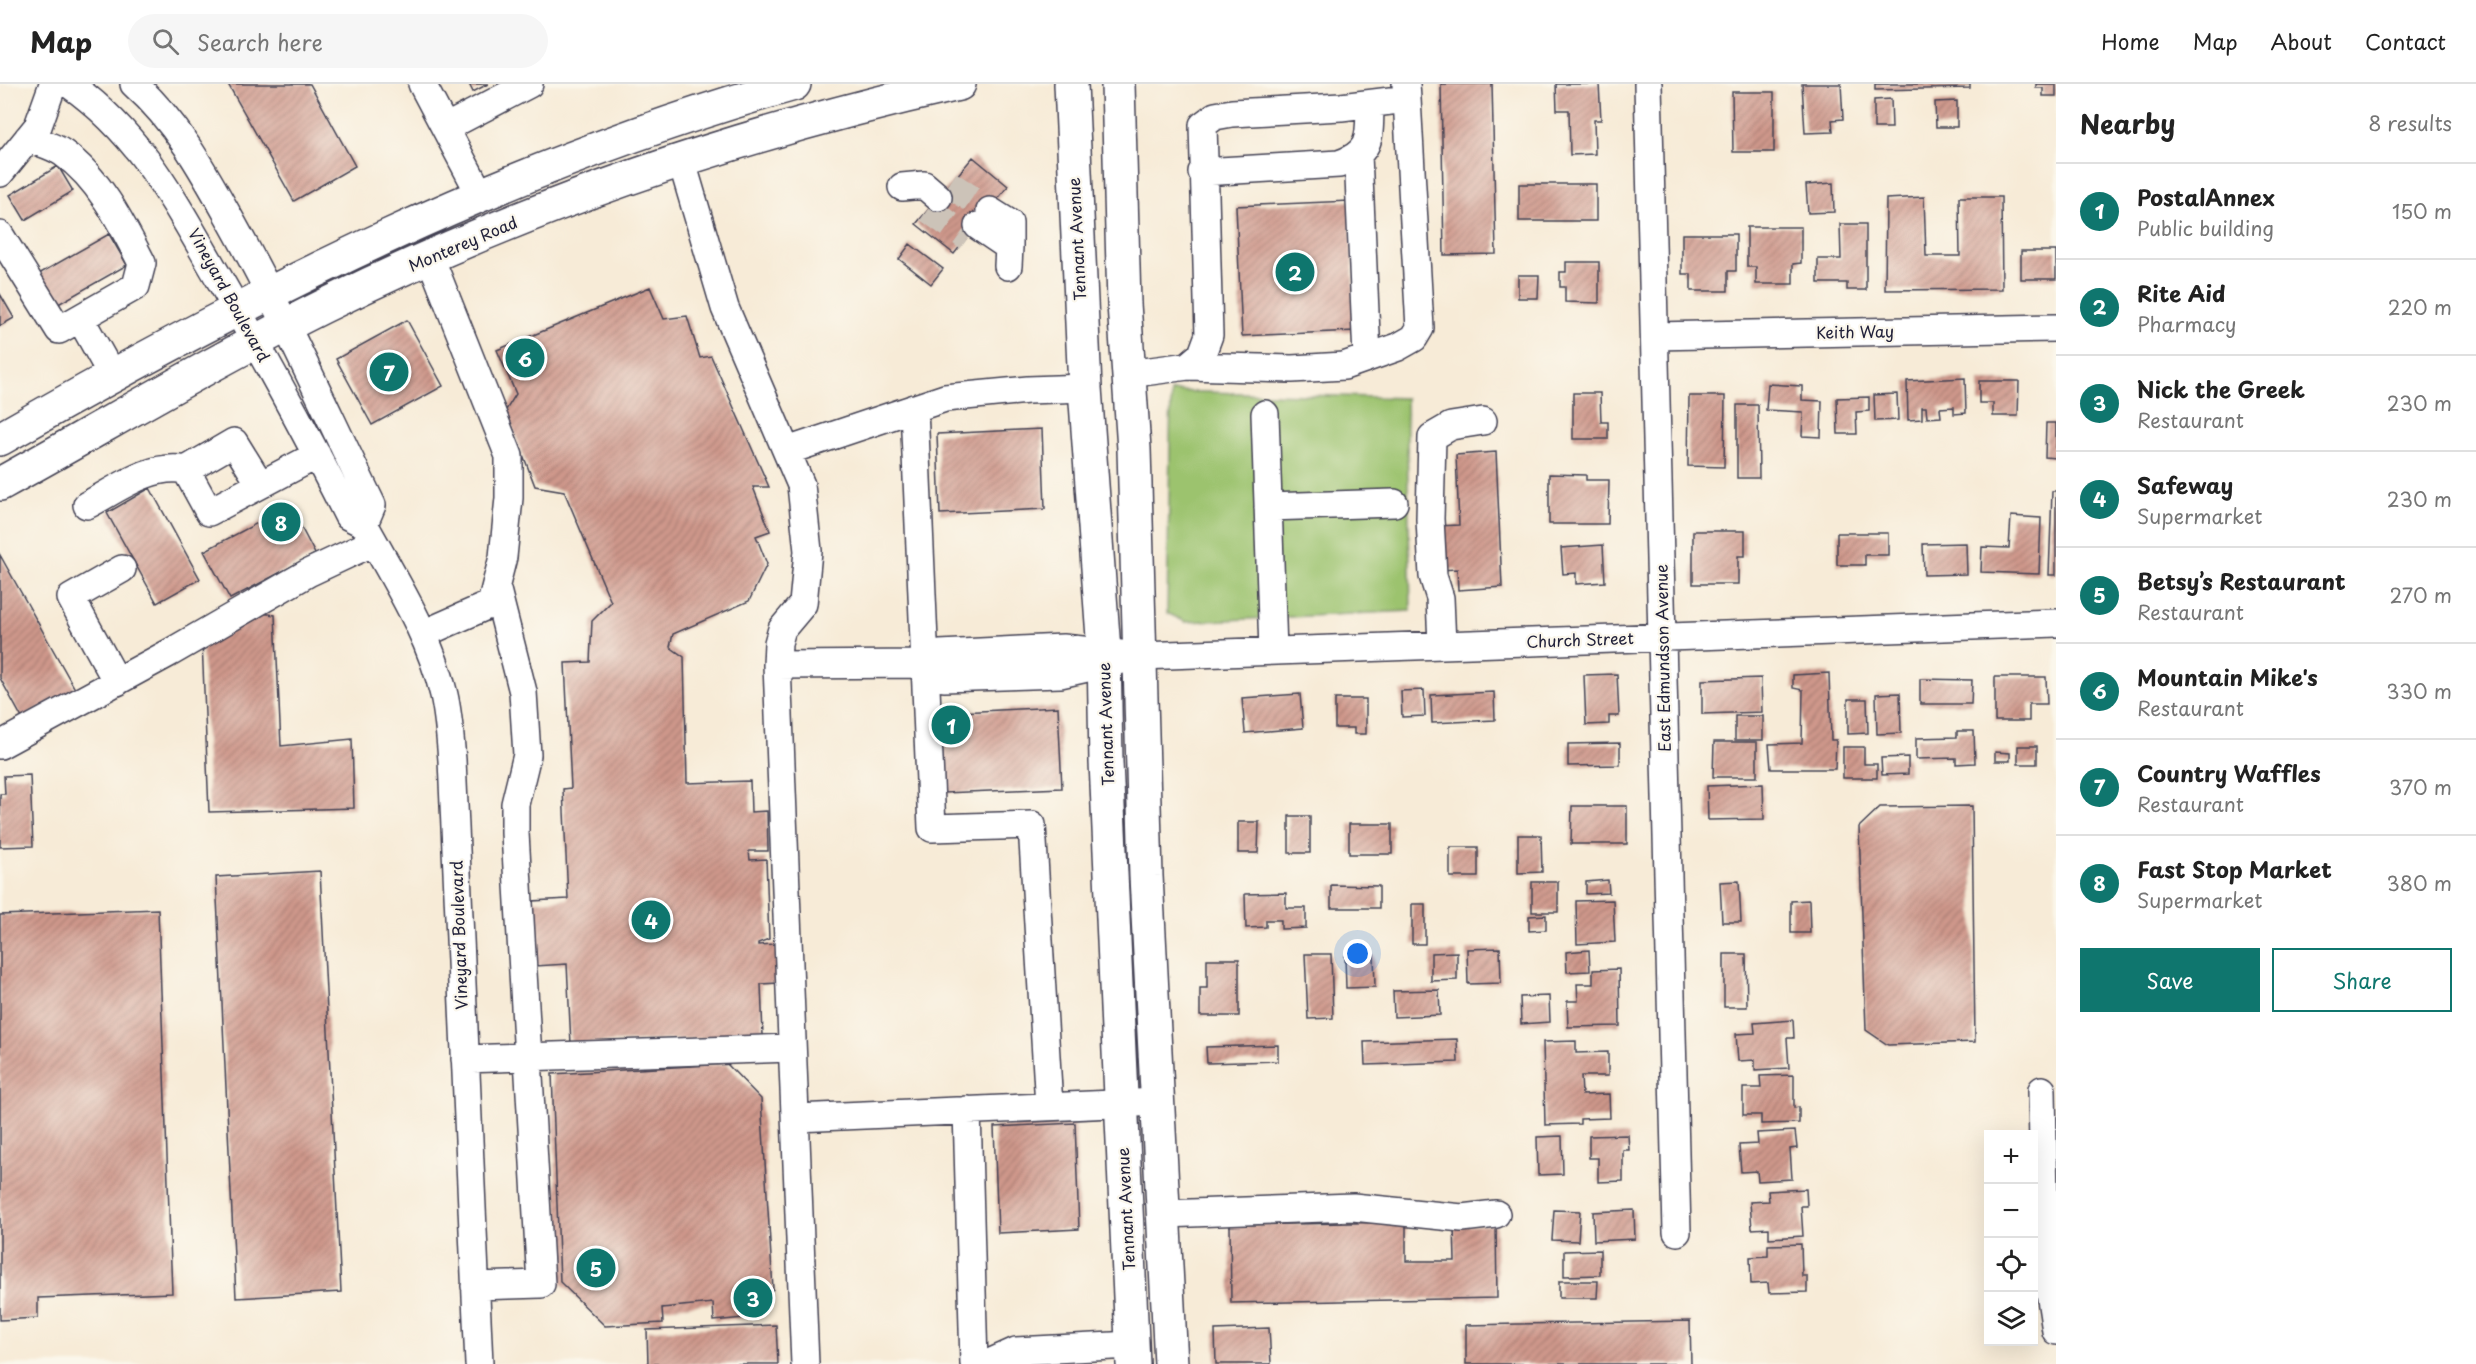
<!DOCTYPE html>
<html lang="en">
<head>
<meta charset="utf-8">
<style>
  body { margin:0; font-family:"Playpen Sans",sans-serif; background:#f6f6f6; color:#222 }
  .controls { position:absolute; right:18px; bottom:18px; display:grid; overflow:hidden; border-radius:0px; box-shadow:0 6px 24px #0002 }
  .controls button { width:54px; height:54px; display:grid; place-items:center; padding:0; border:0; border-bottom:2px solid #e0e0e0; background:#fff; color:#222; font:30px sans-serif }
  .you { position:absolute; left:1358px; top:870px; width:21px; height:21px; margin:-15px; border:4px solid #fff; border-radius:50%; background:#1a73e8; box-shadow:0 0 0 9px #1a73e833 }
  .badge { display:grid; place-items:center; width:39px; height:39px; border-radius:50%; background:#0f766e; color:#fff; font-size:20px; font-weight:700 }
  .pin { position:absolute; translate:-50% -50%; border:3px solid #fff; box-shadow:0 2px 6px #0006 }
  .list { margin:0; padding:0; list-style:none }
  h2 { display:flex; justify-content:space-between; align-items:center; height:78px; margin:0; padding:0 24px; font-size:26px }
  h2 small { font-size:20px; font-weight:400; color:#767676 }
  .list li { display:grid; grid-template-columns:39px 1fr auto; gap:18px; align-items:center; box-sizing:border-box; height:96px; padding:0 24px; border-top:2px solid #e0e0e0 }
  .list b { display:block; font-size:22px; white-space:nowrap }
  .list p { margin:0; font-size:20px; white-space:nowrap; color:#767676 }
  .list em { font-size:20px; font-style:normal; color:#767676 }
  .actions { display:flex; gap:12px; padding:18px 24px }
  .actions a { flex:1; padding:14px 0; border:2px solid #0f766e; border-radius:0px; text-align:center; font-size:21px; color:#0f766e }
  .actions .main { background:#0f766e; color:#fff }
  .icon { flex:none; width:33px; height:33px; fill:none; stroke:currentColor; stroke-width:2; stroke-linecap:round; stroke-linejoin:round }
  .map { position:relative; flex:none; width:2056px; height:1280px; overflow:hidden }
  header { display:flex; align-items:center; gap:36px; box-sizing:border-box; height:84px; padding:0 30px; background:#fff; border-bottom:2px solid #e0e0e0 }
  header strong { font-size:28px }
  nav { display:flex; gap:33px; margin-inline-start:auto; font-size:21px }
  .search { width:420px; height:54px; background:#f6f6f6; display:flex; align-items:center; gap:15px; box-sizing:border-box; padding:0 21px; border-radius:33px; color:#767676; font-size:22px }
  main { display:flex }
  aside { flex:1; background:#fff }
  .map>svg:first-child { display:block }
  .grass { fill:#9cc36e; stroke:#5f7254; stroke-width:1.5 }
  .building { fill:url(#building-hatch) }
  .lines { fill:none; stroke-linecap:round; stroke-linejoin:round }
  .minor-tunnel { stroke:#ccc3b8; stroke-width:27; stroke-dasharray:27 14; stroke-linecap:butt }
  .minor-casing { stroke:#424052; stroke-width:30 }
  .major-casing { stroke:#424052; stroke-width:36 }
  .minor { stroke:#fff; stroke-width:27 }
  .major { stroke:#fff; stroke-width:33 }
  .labels { text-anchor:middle; stroke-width:4.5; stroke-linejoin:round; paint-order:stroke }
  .street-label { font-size:16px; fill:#22223b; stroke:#fbf7ec }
</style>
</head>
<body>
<header>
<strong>Map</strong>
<div class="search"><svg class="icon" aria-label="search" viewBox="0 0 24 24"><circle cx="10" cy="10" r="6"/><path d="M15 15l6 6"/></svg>Search here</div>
<nav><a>Home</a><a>Map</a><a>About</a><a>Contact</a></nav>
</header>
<main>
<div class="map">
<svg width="2056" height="1280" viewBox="0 0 2056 1280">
  <defs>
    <pattern id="building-hatch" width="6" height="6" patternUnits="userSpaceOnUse" patternTransform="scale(1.5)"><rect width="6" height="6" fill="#cf988b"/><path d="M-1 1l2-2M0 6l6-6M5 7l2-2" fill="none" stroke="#a87c73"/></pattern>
  </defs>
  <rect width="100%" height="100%" fill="#fbf7ec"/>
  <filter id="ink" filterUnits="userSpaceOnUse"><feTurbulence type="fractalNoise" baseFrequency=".0167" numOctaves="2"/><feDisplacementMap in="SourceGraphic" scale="12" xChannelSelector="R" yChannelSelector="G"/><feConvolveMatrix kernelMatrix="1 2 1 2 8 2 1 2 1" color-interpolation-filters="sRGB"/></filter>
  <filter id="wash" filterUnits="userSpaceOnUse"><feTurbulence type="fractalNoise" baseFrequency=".008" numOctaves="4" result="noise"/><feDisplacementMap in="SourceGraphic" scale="24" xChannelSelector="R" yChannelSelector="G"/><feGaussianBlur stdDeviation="1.35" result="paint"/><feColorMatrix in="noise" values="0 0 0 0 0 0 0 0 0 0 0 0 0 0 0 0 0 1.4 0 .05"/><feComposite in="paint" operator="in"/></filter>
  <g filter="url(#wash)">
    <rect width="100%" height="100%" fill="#f7ebd7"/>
    <path class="grass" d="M 1171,307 L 1406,314 L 1411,527 L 1186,538 L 1167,529 Z"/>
    <g id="blocks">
      <path class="building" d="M 228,0 L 310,0 L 355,82 L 294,117 Z
        M 469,0 L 488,0 L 473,8 Z
        M 1441,0 L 1492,0 L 1496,170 L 1444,171 Z
        M 1556,0 L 1599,0 L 1601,36 L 1594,36 L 1595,70 L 1570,71 L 1569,26 L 1557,26 Z
        M 1802,0 L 1841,0 L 1843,35 L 1832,36 L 1833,48 L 1805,49 Z
        M 1875,0 L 1970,0 L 1970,4 L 1875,6 Z
        M 2036,0 L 2056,0 L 2056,12 L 2043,12 L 2043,4 L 2036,4 Z
        M 1732,8 L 1774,8 L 1774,68 L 1733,68 Z
        M 1891,15 L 1892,44 L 1874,44 L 1874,16 Z
        M 1957,17 L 1957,43 L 1936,43 L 1935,18 Z
        M 973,73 L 1008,102 L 954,170 L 916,140 Z
        M 58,82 L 73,107 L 25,136 L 10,111 Z
        M 1833,99 L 1834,128 L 1808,129 L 1806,101 Z
        M 1519,100 L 1596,100 L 1596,137 L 1519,137 Z
        M 1924,113 L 1926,172 L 1960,172 L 1959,113 L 2001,113 L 2002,205 L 1885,206 L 1886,115 Z
        M 1350,117 L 1355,247 L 1242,252 L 1236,122 Z
        M 1840,140 L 1866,140 L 1866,206 L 1847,206 L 1847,199 L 1818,199 L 1818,175 L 1841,175 Z
        M 1747,143 L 1801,143 L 1801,179 L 1793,180 L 1793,200 L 1756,200 L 1756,183 L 1747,183 Z
        M 109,150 L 127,181 L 55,222 L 37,191 Z
        M 1682,150 L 1736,150 L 1736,187 L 1728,187 L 1728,207 L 1691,207 L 1691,190 L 1682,190 Z
        M 910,160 L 943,185 L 931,200 L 899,175 Z
        M 2021,167 L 2056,167 L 2056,195 L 2021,195 Z
        M 1566,178 L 1599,178 L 1599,219 L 1565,218 L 1565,203 L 1560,203 L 1560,188 L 1566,188 Z
        M 1518,191 L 1539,191 L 1538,214 L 1518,214 Z
        M 650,203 L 664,235 L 687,232 L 700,274 L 711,272 L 769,403 L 753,403 L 770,447 L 756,452 L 767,480 L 749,517 L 673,550 L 670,563 L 684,573 L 687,699 L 750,697 L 751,728 L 767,727 L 768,767 L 749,767 L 750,776 L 766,775 L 769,855 L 758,859 L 758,861 L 776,860 L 778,899 L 761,900 L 763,952 L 571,960 L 567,880 L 535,882 L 532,817 L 568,815 L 563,705 L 571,704 L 565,579 L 590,578 L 592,537 L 611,518 L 564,407 L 535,402 L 506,326 L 516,310 L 497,266 Z
        M 0,210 L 14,234 L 0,242 Z
        M 407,236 L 443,302 L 372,341 L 336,275 Z
        M 1965,294 L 1966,329 L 1954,330 L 1954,323 L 1940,324 L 1941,333 L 1927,334 L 1926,323 L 1922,323 L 1922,335 L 1908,336 L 1907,297 Z
        M 1979,297 L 2019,297 L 2018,332 L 1993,332 L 1993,319 L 1979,319 Z
        M 1768,300 L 1802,302 L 1802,316 L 1822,317 L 1821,353 L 1802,352 L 1803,328 L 1766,326 Z
        M 1573,309 L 1600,309 L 1601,338 L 1608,338 L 1608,355 L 1573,355 Z
        M 1897,310 L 1898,336 L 1875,337 L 1874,311 Z
        M 1689,312 L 1725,312 L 1724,383 L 1688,382 Z
        M 1869,313 L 1869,327 L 1856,328 L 1857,350 L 1838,350 L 1837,314 Z
        M 1737,321 L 1758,321 L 1759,394 L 1737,394 Z
        M 2046,339 L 2056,339 L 2056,374 L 2045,373 Z
        M 1042,345 L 1045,425 L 940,430 L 937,350 Z
        M 1496,368 L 1502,503 L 1458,506 L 1457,485 L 1439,486 L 1437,442 L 1459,441 L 1456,371 Z
        M 1549,390 L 1586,391 L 1586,396 L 1609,396 L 1608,440 L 1549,440 Z
        M 150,404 L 200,495 L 157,519 L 107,429 Z
        M 2052,407 L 2056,407 L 2056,491 L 2049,491 Z
        M 290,422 L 315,470 L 230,515 L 204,467 Z
        M 2011,432 L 2041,434 L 2039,490 L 1981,488 L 1982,463 L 2009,464 Z
        M 1693,447 L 1745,447 L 1745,472 L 1738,472 L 1738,500 L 1693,500 Z
        M 1837,449 L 1888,449 L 1888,471 L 1865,471 L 1865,481 L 1837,481 Z
        M 1966,459 L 1967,490 L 1924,491 L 1923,460 Z
        M 1603,461 L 1605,498 L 1576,500 L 1576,489 L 1563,490 L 1561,464 Z
        M 0,471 L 75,605 L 22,634 L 0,594 Z
        M 253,528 L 275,531 L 281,662 L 352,655 L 354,724 L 209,728 L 202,558 Z
        M 1829,589 L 1831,656 L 1836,656 L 1835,685 L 1771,685 L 1769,660 L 1802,659 L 1803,606 L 1793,604 L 1793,591 Z
        M 1617,590 L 1619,632 L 1609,632 L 1609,640 L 1586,641 L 1584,591 Z
        M 1995,593 L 2046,593 L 2047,620 L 2029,620 L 2029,637 L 1995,637 Z
        M 1761,594 L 1762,628 L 1702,630 L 1702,596 Z
        M 1920,595 L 1972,596 L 1971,620 L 1920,620 Z
        M 1424,606 L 1425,632 L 1402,633 L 1401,607 Z
        M 1494,608 L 1495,636 L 1432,639 L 1431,611 Z
        M 1900,609 L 1901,649 L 1877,650 L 1876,610 Z
        M 1300,610 L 1303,644 L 1245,649 L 1242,614 Z
        M 1335,615 L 1366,615 L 1366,650 L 1354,650 L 1354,644 L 1335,644 Z
        M 1848,615 L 1867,615 L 1868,649 L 1848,650 Z
        M 1058,623 L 1062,704 L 944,709 L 940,629 Z
        M 1735,632 L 1763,632 L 1763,656 L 1735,656 Z
        M 1957,647 L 1974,647 L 1975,679 L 1956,680 L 1956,674 L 1916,675 L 1916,654 L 1957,653 Z
        M 1714,658 L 1757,658 L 1757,693 L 1713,693 Z
        M 1620,659 L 1620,681 L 1568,682 L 1568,660 Z
        M 2018,662 L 2037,662 L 2037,680 L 2018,680 Z
        M 1843,663 L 1864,663 L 1864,680 L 1877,680 L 1877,694 L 1843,694 Z
        M 1995,668 L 2010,669 L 2010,677 L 1995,677 Z
        M 1908,673 L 1908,690 L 1882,691 L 1881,674 Z
        M 30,691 L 33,762 L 0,763 L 0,710 L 5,710 L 4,692 Z
        M 1763,700 L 1764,735 L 1708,736 L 1707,702 Z
        M 1572,722 L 1627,722 L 1627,760 L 1571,760 Z
        M 1972,722 L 1975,958 L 1888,961 L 1866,946 L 1859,743 L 1880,723 Z
        M 1289,732 L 1310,732 L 1310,769 L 1289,769 Z
        M 1238,738 L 1259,738 L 1258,769 L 1238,769 Z
        M 1349,740 L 1392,740 L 1392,770 L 1349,770 Z
        M 1518,751 L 1541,751 L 1542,788 L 1518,789 Z
        M 1450,763 L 1478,763 L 1478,793 L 1450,793 Z
        M 320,787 L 341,1208 L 236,1214 L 216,793 Z
        M 1608,796 L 1609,809 L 1586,810 L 1586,798 Z
        M 1739,797 L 1741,838 L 1722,838 L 1720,798 Z
        M 1532,798 L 1558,798 L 1558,828 L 1532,828 Z
        M 1331,801 L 1379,802 L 1379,824 L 1331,824 Z
        M 1286,809 L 1286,824 L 1306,824 L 1306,844 L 1281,845 L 1281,836 L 1266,836 L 1266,843 L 1246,844 L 1245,810 Z
        M 1613,816 L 1615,858 L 1577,860 L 1576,817 Z
        M 1809,816 L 1810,849 L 1791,849 L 1791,817 Z
        M 1412,820 L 1425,820 L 1425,860 L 1412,860 Z
        M 158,825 L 172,1209 L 38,1214 L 38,1234 L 0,1236 L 0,831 Z
        M 1546,831 L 1546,846 L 1529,847 L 1529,832 Z
        M 1500,864 L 1501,899 L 1468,900 L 1467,865 Z
        M 1589,866 L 1590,887 L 1567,888 L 1566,868 Z
        M 1457,868 L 1457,896 L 1431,897 L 1431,869 Z
        M 1305,870 L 1331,870 L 1333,934 L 1308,935 Z
        M 1724,870 L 1746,870 L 1747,923 L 1724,923 Z
        M 1374,871 L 1375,903 L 1346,904 L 1345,872 Z
        M 1207,875 L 1239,875 L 1239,932 L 1200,932 L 1200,904 L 1207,904 Z
        M 1619,885 L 1620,942 L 1568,943 L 1567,917 L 1578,917 L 1577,900 L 1593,900 L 1593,886 Z
        M 1439,906 L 1440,931 L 1394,933 L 1393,907 Z
        M 1549,912 L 1550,938 L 1521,940 L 1520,913 Z
        M 1793,936 L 1794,954 L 1787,954 L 1789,984 L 1755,986 L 1755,976 L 1738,977 L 1736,950 L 1755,949 L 1754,939 Z
        M 1457,955 L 1458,978 L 1365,981 L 1364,958 Z
        M 1576,957 L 1576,969 L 1608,968 L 1608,992 L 1581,992 L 1582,1011 L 1609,1010 L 1610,1034 L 1580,1035 L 1580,1040 L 1545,1041 L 1543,958 Z
        M 1278,961 L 1278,977 L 1207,979 L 1206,963 Z
        M 727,980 L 761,1015 L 773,1205 L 753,1233 L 714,1237 L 713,1219 L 662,1224 L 663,1239 L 605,1242 L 560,1198 L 552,990 Z
        M 1794,991 L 1794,1024 L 1799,1023 L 1799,1039 L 1761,1040 L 1761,1031 L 1743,1031 L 1743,1004 L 1761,1004 L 1760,992 Z
        M 1075,1039 L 1079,1145 L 998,1149 L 994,1043 Z
        M 1795,1047 L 1797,1064 L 1790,1065 L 1792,1095 L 1758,1097 L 1757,1087 L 1741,1088 L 1739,1061 L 1758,1060 L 1757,1049 Z
        M 1628,1051 L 1629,1066 L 1623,1066 L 1623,1097 L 1598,1098 L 1598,1074 L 1589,1074 L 1589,1052 Z
        M 1562,1052 L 1563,1090 L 1538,1091 L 1537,1053 Z
        M 1806,1105 L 1807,1122 L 1801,1122 L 1803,1152 L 1769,1154 L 1769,1144 L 1752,1145 L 1750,1118 L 1769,1117 L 1768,1107 Z
        M 1554,1126 L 1580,1127 L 1578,1157 L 1552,1156 Z
        M 1634,1126 L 1635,1155 L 1594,1157 L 1593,1128 Z
        M 1406,1138 L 1406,1177 L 1455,1177 L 1454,1142 L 1496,1141 L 1497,1214 L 1231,1219 L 1230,1141 Z
        M 1801,1160 L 1802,1192 L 1807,1192 L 1807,1208 L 1769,1209 L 1768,1199 L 1751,1200 L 1750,1173 L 1768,1172 L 1768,1161 Z
        M 1600,1166 L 1600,1191 L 1564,1192 L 1564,1167 Z
        M 1559,1197 L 1598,1197 L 1597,1214 L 1559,1214 Z
        M 1690,1237 L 1691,1280 L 1466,1280 L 1466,1241 Z
        M 776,1241 L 778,1280 L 648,1280 L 647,1246 Z
        M 1269,1244 L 1271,1280 L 1216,1280 L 1215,1246 Z"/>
    </g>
  </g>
  <g filter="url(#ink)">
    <use href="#blocks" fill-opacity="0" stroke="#424052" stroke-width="1.5"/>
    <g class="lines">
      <path class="minor-tunnel" d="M 949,100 L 990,127
        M 928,125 L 968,154"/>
      <defs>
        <path id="minor" d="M 69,0 C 143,52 176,121 220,196 C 265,274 308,352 348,432 L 364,440 C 394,495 430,550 444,611 C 449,633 450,654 452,676 L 479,1280
          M 134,0 C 179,40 206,92 235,144 C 285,234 327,329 372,421 L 364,440
          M 422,0 L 480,110
          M 1648,0 L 1677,1148
          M 447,43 L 529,0
          M 1358,71 L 1367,273
          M 681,75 L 725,224 L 801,401 L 808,467 L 803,520 L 782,545 L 778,559 L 777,581 L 805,1280
          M 1202,88 L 1339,80 C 1373,68 1369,52 1370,20
          M 0,89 L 38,42 L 53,0
          M 902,103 L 924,101 L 938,113
          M 990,127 L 1009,139 L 1009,163
          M 978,142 L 1009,163 L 1008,182
          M 0,151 L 59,246 L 136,202 L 142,179 C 122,140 100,95 63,69 C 53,62 40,59 28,54
          M 80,234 L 113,293
          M 1655,252 L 2056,244
          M 1188,282 L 1292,285 L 1344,282 L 1398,263 L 1414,254 L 1420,244 L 1407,15
          M 1128,290 L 1188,282 L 1202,270 L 1209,251 L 1203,41 L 1215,32 L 1232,29 L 1341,23 L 1407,15 L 1406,0
          M 914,324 L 932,744 L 1032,741 L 1049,1022
          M 1265,330 L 1273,567
          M 787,367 L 945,314 L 1028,306 L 1085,304
          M 260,400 L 234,358 L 186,386 L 209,428 L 317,371
          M 87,421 C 118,405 150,379 186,386
          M 1268,423 L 1394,419
          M 423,550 L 491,520 L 503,473 L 509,414 L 509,372 L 430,173
          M 1442,561 L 1440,514 L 1433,492 L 1430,435 L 1432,353 L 1451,342 L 1483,337
          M 1140,572 L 1060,590 L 944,594 L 927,580 L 940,570 L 1063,564 L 1140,572 L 2056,539
          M 777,581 L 927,580
          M 117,598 L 71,514 L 122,485
          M 0,661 L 171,568 L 308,489 L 374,458
          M 465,975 L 792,964
          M 2042,1006 L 2045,1176 L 2056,1247
          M 967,1026 L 974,1280
          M 796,1034 L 1159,1018
          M 1164,1130 L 1353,1123 L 1462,1134 L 1496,1130
          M 475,1202 L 541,1200 L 515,749 L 515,720 L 527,671 L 523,608 L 496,502
          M 987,1280 L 1016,1267 L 1132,1261"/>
        <path id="major" d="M 1071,0 L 1085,304 L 1104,567 L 1106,678 L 1133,1280
          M 1118,0 L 1124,220 L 1134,365 L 1146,792 L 1171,1280
          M 0,355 C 253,210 513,79 794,0
          M 0,400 C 107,341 212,278 322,223 C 524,123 739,49 959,0"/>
      </defs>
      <use href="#minor" class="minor-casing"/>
      <use href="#major" class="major-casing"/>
      <use href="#minor" class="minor"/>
      <use href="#major" class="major"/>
    </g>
  </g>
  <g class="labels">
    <g class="street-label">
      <text transform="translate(1077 155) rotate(-93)" y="6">Tennant Avenue</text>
      <text transform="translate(463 160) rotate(-23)" y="6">Monterey Road</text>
      <text transform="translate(229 211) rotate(61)" y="6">Vineyard Boulevard</text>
      <text transform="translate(1855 248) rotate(-1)" y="6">Keith Way</text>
      <text transform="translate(1580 556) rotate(-2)" y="6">Church Street</text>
      <text transform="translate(1663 574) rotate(-91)" y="6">East Edmundson Avenue</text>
      <text transform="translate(1106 640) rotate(-92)" y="6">Tennant Avenue</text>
      <text transform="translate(459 851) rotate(-92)" y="6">Vineyard Boulevard</text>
      <text transform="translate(1126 1125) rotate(-93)" y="6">Tennant Avenue</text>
    </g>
  </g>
</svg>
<div class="controls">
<button>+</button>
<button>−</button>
<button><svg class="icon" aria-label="locate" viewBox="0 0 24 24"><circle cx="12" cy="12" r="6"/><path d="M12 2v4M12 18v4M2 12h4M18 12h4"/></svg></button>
<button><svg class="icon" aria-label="layers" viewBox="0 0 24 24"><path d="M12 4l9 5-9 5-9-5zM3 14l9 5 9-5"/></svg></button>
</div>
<div class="you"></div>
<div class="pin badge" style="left:951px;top:641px">1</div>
<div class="pin badge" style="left:1295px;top:188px">2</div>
<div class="pin badge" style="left:753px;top:1214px">3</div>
<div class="pin badge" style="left:651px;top:836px">4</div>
<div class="pin badge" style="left:596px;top:1184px">5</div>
<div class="pin badge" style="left:525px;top:274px">6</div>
<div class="pin badge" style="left:389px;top:288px">7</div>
<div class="pin badge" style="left:281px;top:438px">8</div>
</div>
<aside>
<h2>Nearby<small>8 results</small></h2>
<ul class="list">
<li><span class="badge">1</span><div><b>PostalAnnex</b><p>Public building</p></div><em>150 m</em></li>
<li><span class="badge">2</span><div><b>Rite Aid</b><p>Pharmacy</p></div><em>220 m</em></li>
<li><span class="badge">3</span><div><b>Nick the Greek</b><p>Restaurant</p></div><em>230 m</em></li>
<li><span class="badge">4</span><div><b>Safeway</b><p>Supermarket</p></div><em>230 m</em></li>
<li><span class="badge">5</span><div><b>Betsy’s Restaurant</b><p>Restaurant</p></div><em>270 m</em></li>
<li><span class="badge">6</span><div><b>Mountain Mike's</b><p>Restaurant</p></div><em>330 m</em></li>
<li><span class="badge">7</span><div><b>Country Waffles</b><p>Restaurant</p></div><em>370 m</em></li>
<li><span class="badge">8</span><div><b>Fast Stop Market</b><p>Supermarket</p></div><em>380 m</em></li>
</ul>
<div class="actions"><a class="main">Save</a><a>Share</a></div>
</aside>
</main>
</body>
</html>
